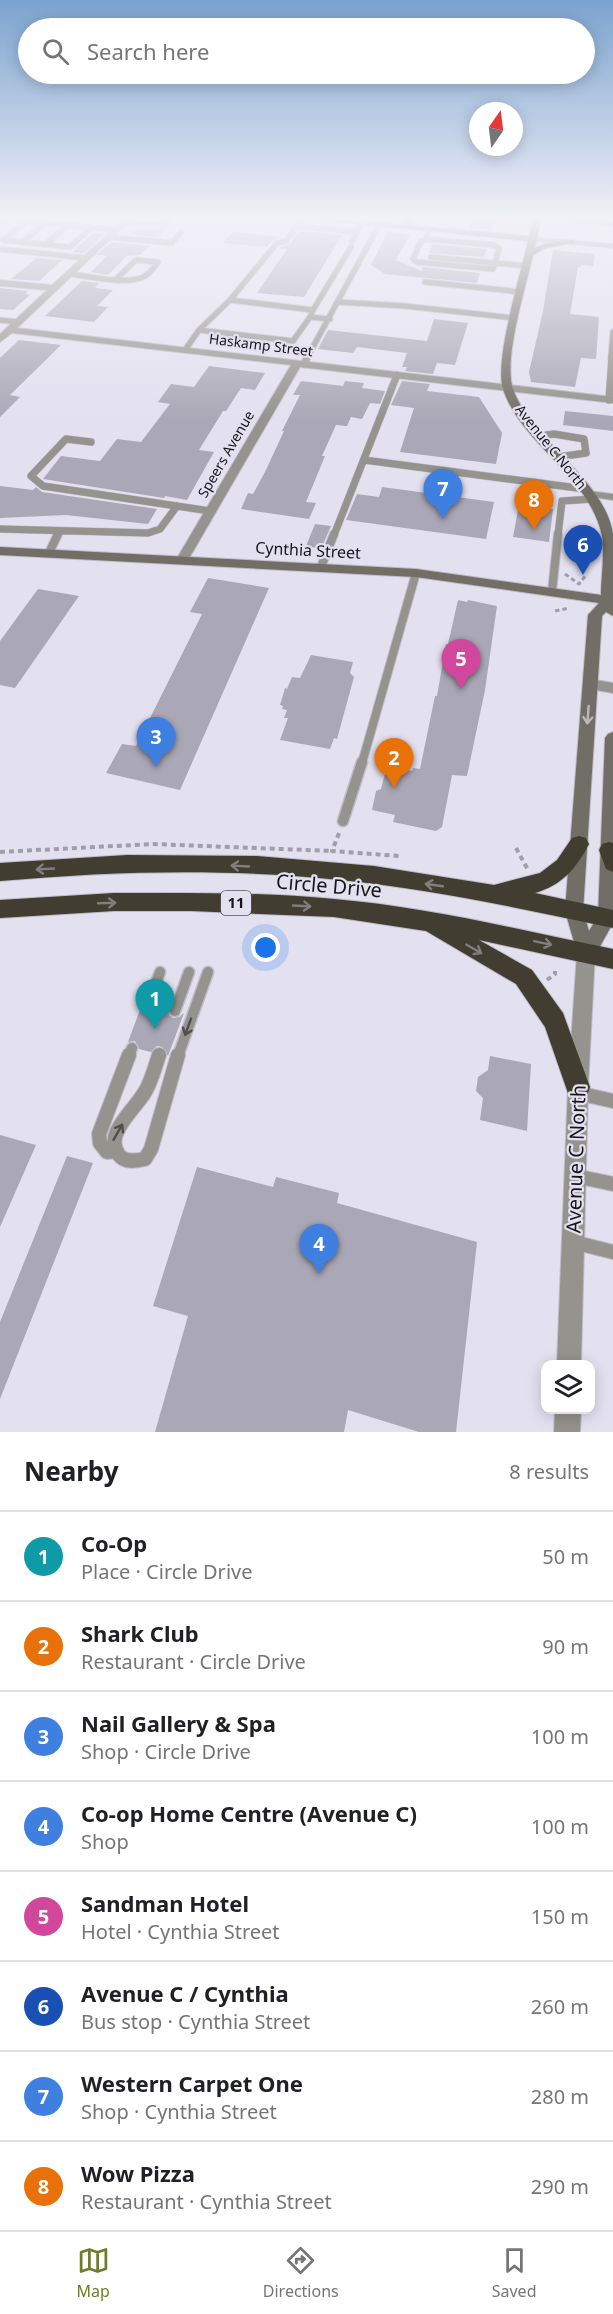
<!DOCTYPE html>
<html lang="en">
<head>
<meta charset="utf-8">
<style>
  body { margin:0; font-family:"Noto Sans",sans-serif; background:#f2f2f2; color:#202124 }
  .controls { position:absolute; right:18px; bottom:18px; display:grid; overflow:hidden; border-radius:12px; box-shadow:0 3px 15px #0003 }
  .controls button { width:54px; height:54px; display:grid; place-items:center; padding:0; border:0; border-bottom:2px solid #e0e0e0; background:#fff; color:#202124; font:30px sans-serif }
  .compass { position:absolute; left:469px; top:102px; width:54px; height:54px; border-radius:50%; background:#fff; box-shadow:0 3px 15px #0003; rotate:14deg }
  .you { position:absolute; left:266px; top:948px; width:21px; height:21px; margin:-15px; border:4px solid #fff; border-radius:50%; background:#1a73e8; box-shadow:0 0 0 9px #1a73e833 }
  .badge { display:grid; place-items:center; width:39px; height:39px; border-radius:50%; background:#6c7d2c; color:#fff; font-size:20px; font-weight:700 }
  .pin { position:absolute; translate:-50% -50px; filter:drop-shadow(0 2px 3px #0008) }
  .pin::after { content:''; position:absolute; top:32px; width:21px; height:18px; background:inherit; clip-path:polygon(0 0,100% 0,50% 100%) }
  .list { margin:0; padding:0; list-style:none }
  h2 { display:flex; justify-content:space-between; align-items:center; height:78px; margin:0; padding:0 24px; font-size:26px }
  h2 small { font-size:20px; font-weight:400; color:#757577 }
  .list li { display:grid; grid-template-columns:39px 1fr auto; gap:18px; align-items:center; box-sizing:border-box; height:90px; padding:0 24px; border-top:2px solid #e0e0e0 }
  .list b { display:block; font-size:22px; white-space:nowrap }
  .list p { margin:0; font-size:20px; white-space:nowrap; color:#757577 }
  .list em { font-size:20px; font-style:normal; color:#757577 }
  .icon { flex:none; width:33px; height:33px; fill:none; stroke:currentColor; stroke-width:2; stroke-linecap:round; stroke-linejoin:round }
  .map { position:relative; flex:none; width:613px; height:1432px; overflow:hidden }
  .search { position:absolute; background:#fff; box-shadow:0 3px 15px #0003; left:18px; right:18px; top:18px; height:66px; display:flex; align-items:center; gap:15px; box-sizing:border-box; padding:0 21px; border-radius:33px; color:#757577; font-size:22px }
  .sheet { height:798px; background:#fff }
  nav { display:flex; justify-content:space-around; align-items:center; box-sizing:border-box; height:84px; border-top:2px solid #e0e0e0; background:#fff; font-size:16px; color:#757577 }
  nav a { display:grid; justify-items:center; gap:3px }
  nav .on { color:#6c7d2c }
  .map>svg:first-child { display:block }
  .building { fill:#aaa8b6 }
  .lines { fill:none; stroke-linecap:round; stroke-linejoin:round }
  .lane-far4-casing { stroke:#bebcca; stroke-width:7 }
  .lane-far3-casing { stroke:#bebcca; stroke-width:8 }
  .lane-far2-casing { stroke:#bebcca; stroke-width:10 }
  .lane-far1-casing { stroke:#bebcca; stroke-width:13 }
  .lane-casing { stroke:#bebcca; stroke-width:16 }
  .street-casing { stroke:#bebcca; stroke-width:2 }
  .secondary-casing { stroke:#bebcca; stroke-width:2 }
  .highway-casing { stroke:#bebcca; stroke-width:2 }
  .path-far1 { stroke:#a09eab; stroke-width:3; stroke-dasharray:4.5 3; stroke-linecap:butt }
  .path { stroke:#a09eab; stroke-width:4; stroke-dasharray:5 4; stroke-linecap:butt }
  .lane-far4 { stroke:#95938d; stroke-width:5 }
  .lane-far3 { stroke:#95938d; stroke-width:7 }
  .lane-far2 { stroke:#95938d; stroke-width:8 }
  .lane-far1 { stroke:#95938d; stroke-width:10 }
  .lane { stroke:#95938d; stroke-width:14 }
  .street { fill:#95938d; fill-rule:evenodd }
  .secondary { fill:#716e65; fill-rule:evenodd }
  .highway { fill:#413d30; fill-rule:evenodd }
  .oneway { stroke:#bbb8bf }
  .oneway2 { stroke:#827e7d }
  .oneway3 { stroke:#504e4f }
  .labels { text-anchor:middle; stroke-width:4.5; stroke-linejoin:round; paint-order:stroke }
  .far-street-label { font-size:14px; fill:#17161c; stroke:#e3e0f0 }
  .shield { fill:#e3e0f0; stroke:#54535c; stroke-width:1.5 }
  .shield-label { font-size:15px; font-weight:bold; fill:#17161c }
  .street-label { font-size:16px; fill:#17161c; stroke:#e3e0f0 }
  .near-street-label { font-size:20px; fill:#17161c; stroke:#e3e0f0 }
</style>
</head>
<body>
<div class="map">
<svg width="613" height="1432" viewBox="0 0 613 1432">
  <rect width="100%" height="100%" fill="#e3e0f0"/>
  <path class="building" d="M 159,219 L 176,219 L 158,237 L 121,233 L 132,234 L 138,228 L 166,229 L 167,222 Z
    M 472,219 L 495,219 L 492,230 L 469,228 Z
    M 299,231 L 342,235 L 304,297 L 257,293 L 287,249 L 279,248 L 290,244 Z
    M 232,232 L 283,237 L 274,239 L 267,247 L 223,243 Z
    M 388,232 L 410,234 L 396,260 L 422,271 L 423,267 L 480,273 L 477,283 L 385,274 L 371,265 Z
    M 93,233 L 105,234 L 84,253 L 72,252 Z
    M 111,242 L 150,246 L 140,255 L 127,256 L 108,275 L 91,272 L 107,256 L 97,255 Z
    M 432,244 L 462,247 L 487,249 L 484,257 L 429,253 Z
    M 553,250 L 595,254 L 593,266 L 581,265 L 581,267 L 578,267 L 570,314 L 599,317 L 596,359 L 581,358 L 575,387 L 531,382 L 529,372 L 543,311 Z
    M 37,258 L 62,260 L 39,281 L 11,279 Z
    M 82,281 L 99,283 L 95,288 L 113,290 L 97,306 L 108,307 L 94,322 L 45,316 Z
    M 0,288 L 28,291 L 25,294 L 30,295 L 13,310 L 0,309 Z
    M 434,319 L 468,323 L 455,365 L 437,363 L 433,374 L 405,371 L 407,367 L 402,367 L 407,353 L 357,347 L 353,353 L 318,349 L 328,330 L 427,341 Z
    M 19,340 L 61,345 L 10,395 L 20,397 L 0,417 L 0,358 Z
    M 209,366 L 265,373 L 255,390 L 241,388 L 226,411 L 223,411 L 199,450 L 214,452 L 187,500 L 165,496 L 164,498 L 43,479 L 61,456 L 100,461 L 117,439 L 141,442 L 170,404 L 158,402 L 171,384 L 194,387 Z
    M 301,381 L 343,386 L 345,381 L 364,383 L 362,388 L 385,391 L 380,404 L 370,403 L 362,419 L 351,417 L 347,426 L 336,425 L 322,456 L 325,456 L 306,502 L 316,503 L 309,519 L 241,509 L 248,493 L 253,494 L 265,472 L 284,431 L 282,431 L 300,395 L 293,395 Z
    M 402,381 L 430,384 L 427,391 L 479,397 L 502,433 L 496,464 L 400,452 L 414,408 L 391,405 Z
    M 565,411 L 613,416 L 613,431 L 563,425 Z
    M 0,486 L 33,490 L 36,487 L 42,492 L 157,509 L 148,524 L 66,515 L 0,518 Z
    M 382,487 L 494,502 L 486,539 L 346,520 L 357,494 L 379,497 Z
    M 519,505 L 553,509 L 549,542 L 513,537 Z
    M 315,524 L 331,526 L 321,549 L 306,546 Z
    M 208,578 L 269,588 L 180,790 L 106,773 L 122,744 L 136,746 L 202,614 L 190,612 Z
    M 38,589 L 79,596 L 15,688 L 0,685 L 0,641 Z
    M 458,600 L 467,602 L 468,600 L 497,606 L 485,690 L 467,776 L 452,775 L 442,827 L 436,831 L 393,822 L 395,815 L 372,810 L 376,791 L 381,789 L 387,766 L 412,771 L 413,768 L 420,769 L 435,696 L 437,696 L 446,644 L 448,644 Z
    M 311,655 L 353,662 L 350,673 L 354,677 L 337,739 L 334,738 L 330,749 L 280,740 L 288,718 L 284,718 L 287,710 L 282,709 L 283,706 L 280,705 L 285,688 L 287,689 L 292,677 L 300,678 Z
    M 155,1006 L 168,1009 L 169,1015 L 173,1018 L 179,1017 L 184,1013 L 168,1056 L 162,1047 L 157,1046 L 151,1052 L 139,1049 L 135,1041 L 128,1042 L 141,1007 L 149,1012 Z
    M 490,1056 L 531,1064 L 527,1131 L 480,1120 L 483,1098 L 476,1091 L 478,1077 L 488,1070 Z
    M 0,1135 L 36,1145 L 0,1227 Z
    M 67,1156 L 93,1163 L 0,1399 L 0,1322 Z
    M 197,1167 L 273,1187 L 276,1177 L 339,1193 L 337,1203 L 477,1242 L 456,1432 L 419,1432 L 348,1410 L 344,1432 L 155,1432 L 188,1316 L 153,1306 Z"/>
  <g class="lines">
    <defs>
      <path id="lane-far4" d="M 40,219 L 36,222 L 117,230
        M 567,219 L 613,223
        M 0,222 L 8,219
        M 36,222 L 27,221 L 3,240 L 70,247 L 92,227
        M 125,222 L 163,225
        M 296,226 L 357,232
        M 109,237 L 172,243 L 181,232
        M 426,239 L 494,245 L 499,249 L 493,269 L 417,262 L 413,259 L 421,241 Z
        M 426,239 L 430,229
        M 352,241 L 361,223
        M 22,242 L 46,223
        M 46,244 L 68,225
        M 0,249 L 86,258
        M 431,257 L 527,266
        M 69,274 C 89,276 128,286 145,276 C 150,273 154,267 158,262 L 136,260 L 117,278
        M 425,282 L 521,292
        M 230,300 L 313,310 L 310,317 L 330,319
        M 338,302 L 405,306 L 515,318
        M 313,310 L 351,247
        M 0,320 L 17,322
        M 199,330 L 293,341 L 310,317
        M 185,350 L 199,330 L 230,300 L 277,243 L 286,241 L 300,219
        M 307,358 L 379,225
        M 611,358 L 613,332"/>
      <path id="lane-far3" d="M 304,364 L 308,356
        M 609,400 L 612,356
        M 539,436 L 554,434 L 584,439 L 586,453 L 558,457
        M 91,442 L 66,439 L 31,476 L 43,486 L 210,511
        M 364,460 L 585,489
        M 0,529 L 148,533 L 160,529 L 177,506
        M 57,535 L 59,531
        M 334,535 L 397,375
        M 558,535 L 562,501 L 593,499"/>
      <path id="lane-far2" d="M 49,553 L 58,534
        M 321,567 L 334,534
        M 552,592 L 558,534
        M 362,763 L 416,573"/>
      <path id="lane-far1" d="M 343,821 L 362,762
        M 148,1005 L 160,972
        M 175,1011 L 189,972
        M 129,1056 L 132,1048
        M 158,1056 L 159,1054
        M 178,1056 L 208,972"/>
      <path id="lane" d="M 159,1055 C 155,1067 152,1079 146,1090 C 137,1108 102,1134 119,1155 C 125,1163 136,1161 145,1159 L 151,1149 L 178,1055
        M 577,1093 L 613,1101
        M 115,1151 L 107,1152 L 100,1143 L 99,1134 L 129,1055
        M 575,1176 L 613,1184
        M 573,1242 L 613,1252"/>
      <path id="street" d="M 124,219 L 132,219 L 17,328 L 613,397 L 613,403 L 300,367 L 188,560 L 186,563 L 178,563 L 176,560 L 291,365 L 12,333 L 0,342 L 0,334 L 47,290 L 0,286 L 0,280 L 52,285 Z
        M 406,219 L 414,219 L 408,229 L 402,229 Z
        M 530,237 L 613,244 L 613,248 L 533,241 L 529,239 Z
        M 589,491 L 613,494 L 613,500 L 585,496 L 585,492 Z
        M 590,679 L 613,683 L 613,693 L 585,688 L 583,684 L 585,680 Z
        M 586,945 L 593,947 L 595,953 L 588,1087 L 581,1364 L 557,1364 L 568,1087 L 577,953 L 579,947 Z
        M 555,1410 L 581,1410 L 580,1432 L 554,1432 Z"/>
      <path id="secondary" d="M 310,219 L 339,219 L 529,236 L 533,219 L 541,219 L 535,248 L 544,244 L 573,240 L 577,242 L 546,248 L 533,255 C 526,287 503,359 513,389 C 531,440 605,480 613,534 C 613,559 613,591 613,616 L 606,612 L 602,616 L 583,911 L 589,931 L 598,916 L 605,738 L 608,734 L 613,732 L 613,923 L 593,959 L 586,961 L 579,959 L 565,911 L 588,615 L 599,603 L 416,577 L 0,555 L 0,547 L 416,569 L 601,595 C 601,577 605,553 602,536 C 590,476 521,444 503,389 C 494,360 521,273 528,241 Z"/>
      <path id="highway" d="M 579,836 L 586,838 L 589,844 C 576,869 562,885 535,893 L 613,910 L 613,928 C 523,909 432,889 340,880 C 227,868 113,871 0,881 L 0,863 L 127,855 L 257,856 L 374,866 L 494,885 L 540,873 L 557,860 L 572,838 Z
        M 609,842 L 613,843 L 613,872 L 606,869 L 599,850 L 602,844 Z
        M 114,893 C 187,893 261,892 334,899 C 428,907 521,930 613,949 L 613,969 L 479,940 L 532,970 L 563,1013 L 590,1087 L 587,1096 L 578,1099 L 569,1096 L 545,1027 L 516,984 L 426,931 L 334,917 L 191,911 L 114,911 L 0,918 L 0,900 Z"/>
    </defs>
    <use href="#lane-far4" class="lane-far4-casing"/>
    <use href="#lane-far3" class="lane-far3-casing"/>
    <use href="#lane-far2" class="lane-far2-casing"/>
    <use href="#lane-far1" class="lane-far1-casing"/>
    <use href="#lane" class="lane-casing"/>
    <use href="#street" class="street-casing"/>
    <use href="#secondary" class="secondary-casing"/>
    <use href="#highway" class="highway-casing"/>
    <path class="path-far1" d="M 565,574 L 579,584 L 586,575
      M 555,611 L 569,608"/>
    <path class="path" d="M 339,833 L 332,851 L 399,856
      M 516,848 L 528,870
      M 0,852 L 153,844 L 332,851
      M 547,980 L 555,974 L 555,971"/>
    <use href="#lane-far4" class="lane-far4"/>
    <use href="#lane-far3" class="lane-far3"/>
    <use href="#lane-far2" class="lane-far2"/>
    <use href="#lane-far1" class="lane-far1"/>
    <use href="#lane" class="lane"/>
    <use href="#street" class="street"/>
    <use href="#secondary" class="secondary"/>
    <use href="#highway" class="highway"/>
  </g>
  <defs><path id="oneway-shaft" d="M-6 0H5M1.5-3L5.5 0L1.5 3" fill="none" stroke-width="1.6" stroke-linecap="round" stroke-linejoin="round" transform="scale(1.5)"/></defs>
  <use class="oneway" href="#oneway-shaft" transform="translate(588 715) rotate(94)"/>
  <g class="oneway2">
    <use href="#oneway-shaft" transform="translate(240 866) rotate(-177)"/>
    <use href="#oneway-shaft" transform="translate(45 869) rotate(177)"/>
    <use href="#oneway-shaft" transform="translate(434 885) rotate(-172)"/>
    <use href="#oneway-shaft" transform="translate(107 903) rotate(-2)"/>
    <use href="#oneway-shaft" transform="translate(302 906) rotate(3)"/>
    <use href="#oneway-shaft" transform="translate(543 943) rotate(12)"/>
    <use href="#oneway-shaft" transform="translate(474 949) rotate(30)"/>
  </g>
  <g class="oneway3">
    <use href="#oneway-shaft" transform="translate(188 1027) rotate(110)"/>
    <use href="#oneway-shaft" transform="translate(118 1132) rotate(-60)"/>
  </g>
  <linearGradient id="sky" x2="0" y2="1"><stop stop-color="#7ba3cf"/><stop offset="0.52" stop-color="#f2f1f8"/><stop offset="1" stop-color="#f2f1f8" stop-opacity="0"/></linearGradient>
  <rect width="613" height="420" fill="url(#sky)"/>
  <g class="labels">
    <g class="far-street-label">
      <text transform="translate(261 345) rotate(7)" y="5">Haskamp Street</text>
      <text transform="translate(551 447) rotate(51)" y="5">Avenue C North</text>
      <text transform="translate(226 454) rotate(-60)" y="5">Speers Avenue</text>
    </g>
    <rect class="shield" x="221" y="891" width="30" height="24" rx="4.5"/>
    <g class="shield-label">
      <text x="236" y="908">11</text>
    </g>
    <g class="street-label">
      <text transform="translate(308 550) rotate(3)" y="6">Cynthia Street</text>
    </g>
    <g class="near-street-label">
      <text transform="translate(329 886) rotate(5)" y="7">Circle Drive</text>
      <text transform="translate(576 1159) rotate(-88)" y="7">Avenue C North</text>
    </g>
  </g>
</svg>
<div class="controls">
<button><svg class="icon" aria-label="layers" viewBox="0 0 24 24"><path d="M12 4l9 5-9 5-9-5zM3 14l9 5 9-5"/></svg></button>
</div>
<svg class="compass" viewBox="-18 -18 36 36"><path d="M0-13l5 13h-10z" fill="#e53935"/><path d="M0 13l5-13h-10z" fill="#757577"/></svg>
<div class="you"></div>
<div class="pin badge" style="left:155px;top:1029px;background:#0f9aa8">1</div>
<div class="pin badge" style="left:394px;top:788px;background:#e8710a">2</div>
<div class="pin badge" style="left:156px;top:767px;background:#3f7fe0">3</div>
<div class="pin badge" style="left:319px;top:1274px;background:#3f7fe0">4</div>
<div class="pin badge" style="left:461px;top:689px;background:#d1479c">5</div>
<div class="pin badge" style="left:583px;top:575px;background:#1a4fb4">6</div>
<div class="pin badge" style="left:443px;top:519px;background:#3f7fe0">7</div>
<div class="pin badge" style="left:534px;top:530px;background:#e8710a">8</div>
<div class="search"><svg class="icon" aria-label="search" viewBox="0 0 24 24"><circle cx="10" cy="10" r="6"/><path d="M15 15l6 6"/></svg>Search here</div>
</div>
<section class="sheet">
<h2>Nearby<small>8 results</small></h2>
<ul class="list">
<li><span class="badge" style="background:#0f9aa8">1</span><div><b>Co-Op</b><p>Place · Circle Drive</p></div><em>50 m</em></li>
<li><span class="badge" style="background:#e8710a">2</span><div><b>Shark Club</b><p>Restaurant · Circle Drive</p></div><em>90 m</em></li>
<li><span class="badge" style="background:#3f7fe0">3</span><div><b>Nail Gallery &amp; Spa</b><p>Shop · Circle Drive</p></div><em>100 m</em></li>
<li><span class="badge" style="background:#3f7fe0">4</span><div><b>Co-op Home Centre (Avenue C)</b><p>Shop</p></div><em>100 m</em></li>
<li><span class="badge" style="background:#d1479c">5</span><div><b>Sandman Hotel</b><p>Hotel · Cynthia Street</p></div><em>150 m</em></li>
<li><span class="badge" style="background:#1a4fb4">6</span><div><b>Avenue C / Cynthia</b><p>Bus stop · Cynthia Street</p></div><em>260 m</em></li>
<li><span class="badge" style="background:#3f7fe0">7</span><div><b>Western Carpet One</b><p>Shop · Cynthia Street</p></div><em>280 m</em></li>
<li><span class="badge" style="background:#e8710a">8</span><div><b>Wow Pizza</b><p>Restaurant · Cynthia Street</p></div><em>290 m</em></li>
</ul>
</section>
<nav>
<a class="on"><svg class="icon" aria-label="map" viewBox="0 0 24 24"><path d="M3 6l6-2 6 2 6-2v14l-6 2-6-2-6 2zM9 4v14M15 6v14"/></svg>Map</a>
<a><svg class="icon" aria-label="directions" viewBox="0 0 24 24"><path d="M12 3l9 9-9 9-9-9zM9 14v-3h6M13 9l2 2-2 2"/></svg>Directions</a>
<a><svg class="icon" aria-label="saved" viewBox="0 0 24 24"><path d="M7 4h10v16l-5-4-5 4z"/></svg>Saved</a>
</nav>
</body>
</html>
